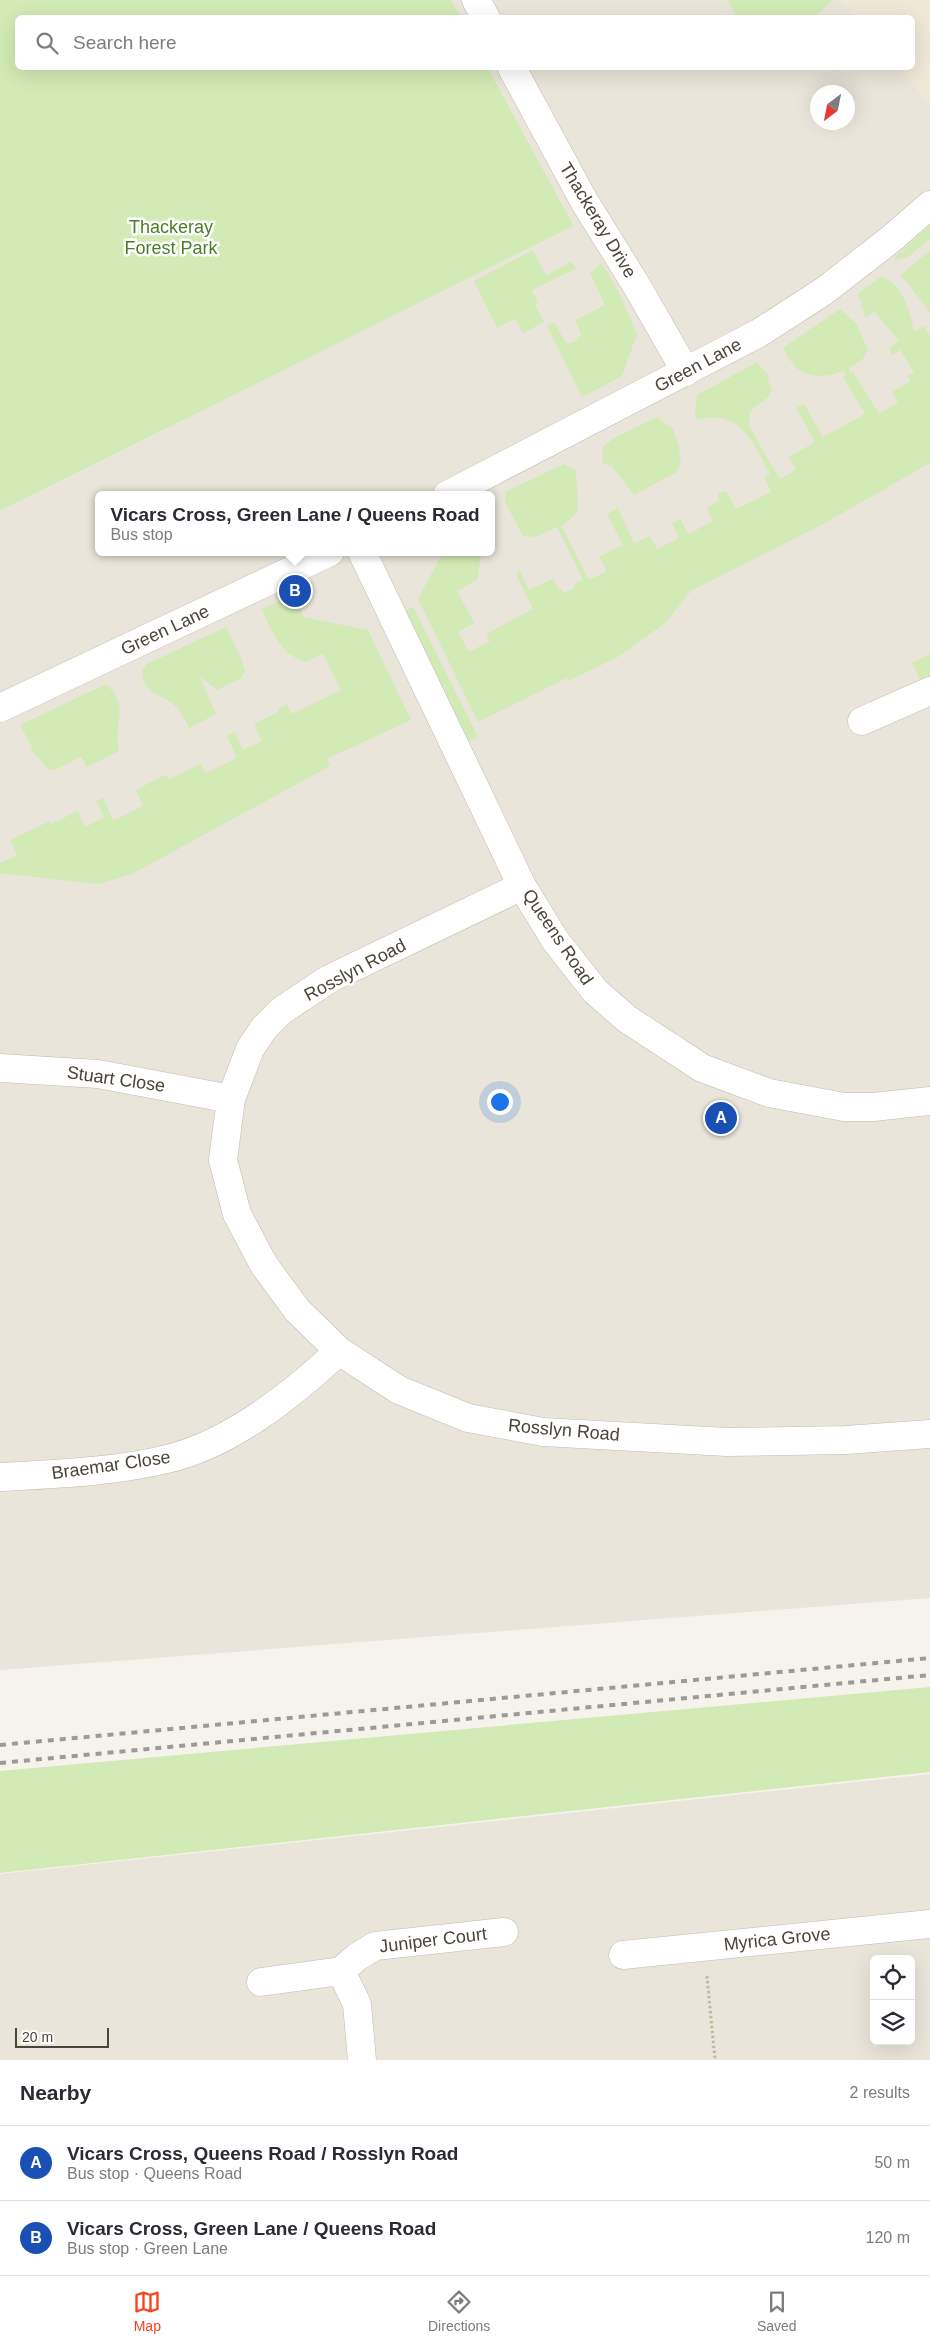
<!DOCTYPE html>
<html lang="en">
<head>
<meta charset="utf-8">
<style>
  body { margin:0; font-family:Helvetica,sans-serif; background:#f7f7f7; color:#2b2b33 }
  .controls { position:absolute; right:15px; bottom:15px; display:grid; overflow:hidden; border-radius:8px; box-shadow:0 5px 20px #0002 }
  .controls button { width:45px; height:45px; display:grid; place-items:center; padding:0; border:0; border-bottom:1px solid #e1e1e2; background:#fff; color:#2b2b33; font:25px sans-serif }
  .compass { position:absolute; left:810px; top:85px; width:45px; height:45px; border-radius:50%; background:#fff; box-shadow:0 5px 20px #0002; rotate:212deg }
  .scale { position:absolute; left:15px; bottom:12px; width:94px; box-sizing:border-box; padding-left:5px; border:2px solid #4b4439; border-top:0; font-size:14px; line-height:18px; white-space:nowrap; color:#4b4439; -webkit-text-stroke:4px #fff; paint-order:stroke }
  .you { position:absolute; left:499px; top:1101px; width:18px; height:18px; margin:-12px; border:4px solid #fff; border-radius:50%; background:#1a73e8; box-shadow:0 0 0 8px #1a73e833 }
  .badge { display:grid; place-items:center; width:32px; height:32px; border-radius:50%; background:#fc3f1d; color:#fff; font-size:16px; font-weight:700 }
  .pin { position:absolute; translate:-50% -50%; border:2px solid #fff; box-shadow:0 1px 5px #0006 }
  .popup { position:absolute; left:95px; top:491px; width:400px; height:65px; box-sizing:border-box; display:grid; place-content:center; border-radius:8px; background:#fff; filter:drop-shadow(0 1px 4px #0005); font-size:16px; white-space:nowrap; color:#7c7c81 }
  .popup b { font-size:19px; color:#2b2b33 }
  .popup::after { content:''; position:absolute; left:50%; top:100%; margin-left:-10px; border:10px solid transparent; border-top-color:#fff }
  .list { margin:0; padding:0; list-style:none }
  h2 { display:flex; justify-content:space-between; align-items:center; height:65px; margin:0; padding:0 20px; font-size:21px }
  h2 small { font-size:16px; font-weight:400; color:#7c7c81 }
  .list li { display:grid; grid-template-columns:32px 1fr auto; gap:15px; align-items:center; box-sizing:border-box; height:75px; padding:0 20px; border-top:1px solid #e1e1e2 }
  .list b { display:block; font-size:19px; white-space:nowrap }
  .list p { margin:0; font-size:16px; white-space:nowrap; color:#7c7c81 }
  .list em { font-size:16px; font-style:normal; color:#7c7c81 }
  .icon { flex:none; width:28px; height:28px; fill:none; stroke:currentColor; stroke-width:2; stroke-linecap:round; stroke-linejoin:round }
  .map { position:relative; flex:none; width:930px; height:2060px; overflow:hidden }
  .search { position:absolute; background:#fff; box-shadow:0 5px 20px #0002; left:15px; right:15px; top:15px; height:55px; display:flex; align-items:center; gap:12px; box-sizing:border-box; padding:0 18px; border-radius:8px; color:#7c7c81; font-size:19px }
  .sheet { height:215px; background:#fff }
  nav { display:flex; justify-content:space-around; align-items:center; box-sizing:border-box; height:70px; border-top:1px solid #e1e1e2; background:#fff; font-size:14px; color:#7c7c81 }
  nav a { display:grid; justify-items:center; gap:2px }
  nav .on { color:#fc3f1d }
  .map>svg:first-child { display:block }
  .residential { fill:#eae5da; fill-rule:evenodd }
  .education { fill:#efe8d6 }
  .green { fill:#d2eab5 }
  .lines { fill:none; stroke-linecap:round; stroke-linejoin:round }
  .minor-casing { stroke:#c2bbae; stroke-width:29 }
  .path { stroke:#c4b79f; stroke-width:3; stroke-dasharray:2.5 2.5; stroke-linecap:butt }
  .minor { stroke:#fff; stroke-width:28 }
  .rail { stroke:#9a9a9a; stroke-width:4; stroke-dasharray:6 6; stroke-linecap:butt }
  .labels { text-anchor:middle; stroke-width:5; stroke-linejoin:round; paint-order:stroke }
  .street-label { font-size:18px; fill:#4b4439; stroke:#fff }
  .park-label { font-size:18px; fill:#4a7f2a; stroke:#fff }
</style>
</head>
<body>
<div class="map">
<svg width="930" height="2060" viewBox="0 0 930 2060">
  <rect width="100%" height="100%" fill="#f6f3ec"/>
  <path class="residential" d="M 451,0 L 930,0 L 930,1598 L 0,1670 L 0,511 L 574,226 L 488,68 L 912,68 L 912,18 L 461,18 ZM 818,92 L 848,92 L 848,122 L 818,122 ZM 99,495 L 491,495 L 491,552 L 99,552 Z
    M 930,1774 L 930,2060 L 0,2060 L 0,1874 ZM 874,1959 L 911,1959 L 911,2041 L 874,2041 Z"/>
  <path class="education" d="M 840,0 L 930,0 L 930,104 L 898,68 L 912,68 L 912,18 L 855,17 Z"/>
  <path class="green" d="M 0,0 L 451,0 L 461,17 L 18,18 L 18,68 L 488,68 L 574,226 L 0,511 Z
    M 727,0 L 833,0 L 814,17 L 737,18 Z
    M 930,225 L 930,239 L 908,257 L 895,260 L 896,256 Z
    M 533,250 L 546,275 L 571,262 L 577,268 L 532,290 L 538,303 L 535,304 L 544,322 L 523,333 L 515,319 L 497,328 L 474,281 Z
    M 930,250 L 930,312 L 901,275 Z
    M 602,263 L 621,297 L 637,334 L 622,376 L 584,396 L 581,395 L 547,326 L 554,322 L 566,343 C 573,344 578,340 581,334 L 575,320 L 605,305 L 590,273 Z
    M 881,277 C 901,280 911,314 914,332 L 923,326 L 930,335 L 930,463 L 825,523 L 691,591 L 666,622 L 657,629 L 616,658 L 568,681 L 567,678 L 478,722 L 418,599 L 443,552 L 481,552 L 478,579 L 457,591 L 474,623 L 458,632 L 469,652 L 490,641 L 486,634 L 533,609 L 516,574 L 520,571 L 529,590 L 553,579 L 557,587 L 565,593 L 575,587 L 575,583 L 583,580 L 557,527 L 535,537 L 523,536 L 505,502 L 505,492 L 564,464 L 576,470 L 578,509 L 574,516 L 559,528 L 562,527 L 589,580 L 607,571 L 599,557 L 623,545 L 607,514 L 618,508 L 634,543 L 650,536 L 657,549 L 679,538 L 672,523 L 680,519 L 688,534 L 713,521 L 707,507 L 720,500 L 717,494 L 726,491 L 736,509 L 771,492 L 764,477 L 770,474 C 753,442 740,408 697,420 L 695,413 L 697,395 L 757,362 L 769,376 L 768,381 L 772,390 C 766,408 744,402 750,428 L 780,479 L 796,470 L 789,457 L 815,442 L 796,408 L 804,404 L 823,437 L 865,414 L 843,377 L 853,372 L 879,414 L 898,402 L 892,392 L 910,381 L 908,376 L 914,372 L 900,350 L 892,355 L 889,349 L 899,341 L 875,312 L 874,311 L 866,318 L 858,294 Z
    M 840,309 L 856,323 L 868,350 L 863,359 L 849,368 L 851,372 L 846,376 L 843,371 C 825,379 802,379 790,360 C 787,356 784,352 784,347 Z
    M 657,417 L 673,429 L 679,447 L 681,463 L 677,472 L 634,495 L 611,465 L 603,464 L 603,447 L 614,438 Z
    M 295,594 L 303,617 L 368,630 L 411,720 L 327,759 L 330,766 L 132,874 L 99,884 L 0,873 L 0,863 L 17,855 L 10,840 L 50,821 L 52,824 L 77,811 L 86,827 L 104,817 L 96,801 L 103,798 L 113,820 L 116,819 L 143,806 L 136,790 L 163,776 L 167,776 L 169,779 L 201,764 L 206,773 L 237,758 L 227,736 L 235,732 L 243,750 L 262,741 L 254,724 L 278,712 L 277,710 L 287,704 L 292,714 L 341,690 L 323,654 L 305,662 C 281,654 271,631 262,609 Z
    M 410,607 L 414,609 L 477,735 L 476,739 L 468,740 L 406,612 Z
    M 226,627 L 242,660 L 245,672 L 241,678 L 217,690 L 200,677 L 216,714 L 189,728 C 186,721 182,713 176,707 C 160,691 145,698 142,671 L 147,664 Z
    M 930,654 L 930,683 L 921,682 L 912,663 Z
    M 106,684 C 132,709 112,721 119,751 L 87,767 L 81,757 L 54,770 L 48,769 L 30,748 L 32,747 L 20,725 Z
    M 930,1687 L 930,1772 L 0,1873 L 0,1771 Z"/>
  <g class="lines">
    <defs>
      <path id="minor" d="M 476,0 L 486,18
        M 512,68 L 584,201 L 638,288 L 686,372
        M 447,495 L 759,333 L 824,291 L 891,239 L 930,205
        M 362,552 L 522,886 L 555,940 L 595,991 L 627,1019 L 702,1068 L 769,1093 L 844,1107 L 873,1107 L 930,1101
        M 0,708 L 330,552
        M 862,721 L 930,691
        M 522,886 L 329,979 L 281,1011 L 264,1028 L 250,1049 L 231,1099 L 223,1160 L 237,1214 L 264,1265 L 297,1310 L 339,1351 L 399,1390 L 468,1418 L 543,1432 L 727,1442 L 846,1440 L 930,1434
        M 0,1068 L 98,1074 L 231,1099
        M 0,1477 C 55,1474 113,1472 167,1459 C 231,1444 292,1395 339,1351
        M 623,1955 L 930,1924
        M 261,1982 L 341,1971
        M 362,2060 L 357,2004 L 341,1971 L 357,1957 L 375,1946 L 504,1932"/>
    </defs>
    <use href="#minor" class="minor-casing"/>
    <path class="path" d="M 707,1976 L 715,2060"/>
    <use href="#minor" class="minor"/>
    <path class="rail" d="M 0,1745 L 930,1658
      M 0,1763 L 930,1675"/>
  </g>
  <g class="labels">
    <g class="street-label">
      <text transform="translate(598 220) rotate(59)" y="6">Thackeray Drive</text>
      <text transform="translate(698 365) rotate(-28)" y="6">Green Lane</text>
      <text transform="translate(165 630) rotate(-25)" y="6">Green Lane</text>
      <text transform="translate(558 937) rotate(56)" y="6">Queens Road</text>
      <text transform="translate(355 970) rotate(-28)" y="6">Rosslyn Road</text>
      <text transform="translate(116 1079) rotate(8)" y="6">Stuart Close</text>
      <text transform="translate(564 1430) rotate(5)" y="6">Rosslyn Road</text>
      <text transform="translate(111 1465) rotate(-8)" y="6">Braemar Close</text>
      <text transform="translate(777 1939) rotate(-6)" y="6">Myrica Grove</text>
      <text transform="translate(433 1940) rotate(-7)" y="6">Juniper Court</text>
    </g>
    <g class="park-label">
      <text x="171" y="233">Thackeray<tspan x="171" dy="21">Forest Park</tspan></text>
    </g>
  </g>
</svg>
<div class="controls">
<button><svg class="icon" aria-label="locate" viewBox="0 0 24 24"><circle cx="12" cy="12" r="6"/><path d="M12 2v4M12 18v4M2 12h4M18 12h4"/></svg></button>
<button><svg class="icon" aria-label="layers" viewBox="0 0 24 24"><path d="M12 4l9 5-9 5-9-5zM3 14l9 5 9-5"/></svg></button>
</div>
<svg class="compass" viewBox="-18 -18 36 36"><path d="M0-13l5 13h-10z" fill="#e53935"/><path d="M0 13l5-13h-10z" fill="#7c7c81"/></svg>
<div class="scale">20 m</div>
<div class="you"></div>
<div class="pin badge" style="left:721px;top:1118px;background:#1a4fb4">A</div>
<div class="pin badge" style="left:295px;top:591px;background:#1a4fb4">B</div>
<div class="popup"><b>Vicars Cross, Green Lane / Queens Road</b>Bus stop</div>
<div class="search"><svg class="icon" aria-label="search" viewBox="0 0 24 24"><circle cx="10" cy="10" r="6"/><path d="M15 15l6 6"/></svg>Search here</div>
</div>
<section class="sheet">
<h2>Nearby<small>2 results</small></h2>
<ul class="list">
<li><span class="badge" style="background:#1a4fb4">A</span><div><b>Vicars Cross, Queens Road / Rosslyn Road</b><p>Bus stop · Queens Road</p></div><em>50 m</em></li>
<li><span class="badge" style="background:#1a4fb4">B</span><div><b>Vicars Cross, Green Lane / Queens Road</b><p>Bus stop · Green Lane</p></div><em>120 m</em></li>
</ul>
</section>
<nav>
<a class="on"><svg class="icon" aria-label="map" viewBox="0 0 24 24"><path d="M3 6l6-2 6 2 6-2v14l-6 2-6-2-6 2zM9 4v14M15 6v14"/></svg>Map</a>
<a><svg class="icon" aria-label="directions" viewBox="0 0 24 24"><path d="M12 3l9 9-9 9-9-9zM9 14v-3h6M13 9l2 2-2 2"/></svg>Directions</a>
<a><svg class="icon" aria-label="saved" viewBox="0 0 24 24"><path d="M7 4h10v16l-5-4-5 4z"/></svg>Saved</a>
</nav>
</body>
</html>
